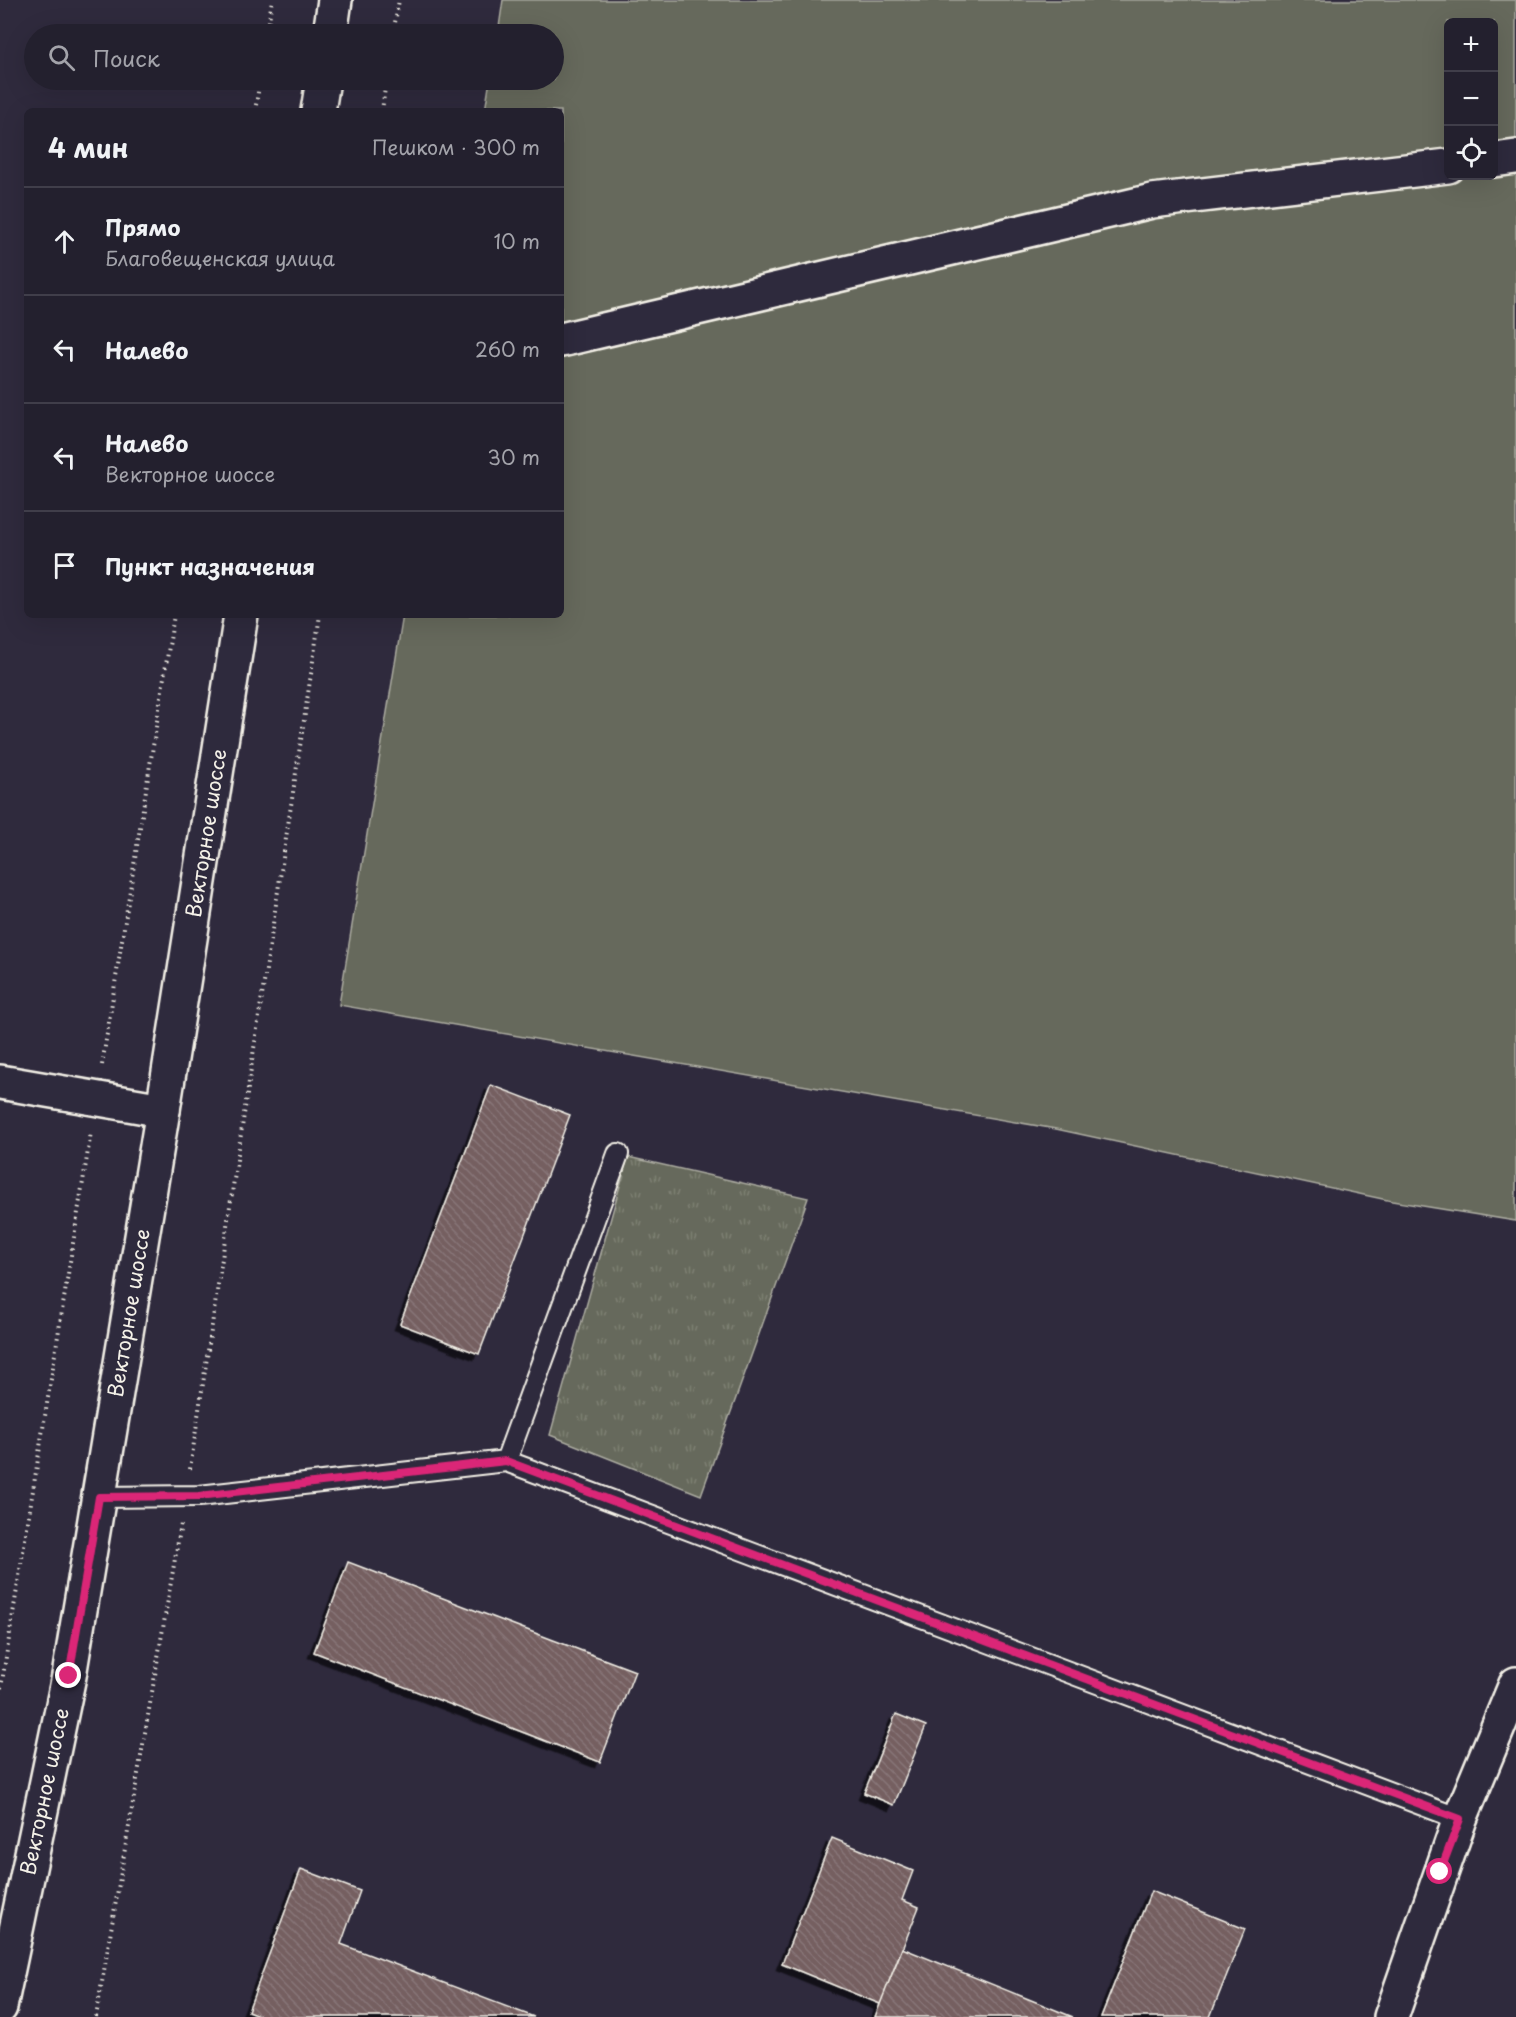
<!DOCTYPE html>
<html lang="ru">
<head>
<meta charset="utf-8">
<style>
  body { margin:0; font-family:"Playpen Sans",sans-serif; background:#2b2836; color:#f1f3f6 }
  .controls { position:absolute; right:18px; top:18px; display:grid; overflow:hidden; border-radius:9px; box-shadow:0 6px 24px #0002 }
  .controls button { width:54px; height:54px; display:grid; place-items:center; padding:0; border:0; border-bottom:2px solid #403e4a; background:#23202e; color:#f1f3f6; font:30px sans-serif }
  .stop { position:absolute; width:18px; height:18px; margin:-14px; border:4px solid #db2777; border-radius:50%; background:#fff }
  .stop.end { background:#db2777; border-color:#fff; box-shadow:0 2px 6px #0008 }
  .list { margin:0; padding:0; list-style:none }
  h2 { display:flex; justify-content:space-between; align-items:center; height:78px; margin:0; padding:0 24px; font-size:26px }
  h2 small { font-size:20px; font-weight:400; color:#a3a3aa }
  .list li { display:grid; grid-template-columns:39px 1fr auto; gap:18px; align-items:center; box-sizing:border-box; height:108px; padding:0 24px; border-top:2px solid #403e4a }
  .list b { display:block; font-size:22px; white-space:nowrap }
  .list p { margin:0; font-size:20px; white-space:nowrap; color:#a3a3aa }
  .list em { font-size:20px; font-style:normal; color:#a3a3aa }
  .icon { flex:none; width:33px; height:33px; fill:none; stroke:currentColor; stroke-width:2; stroke-linecap:round; stroke-linejoin:round }
  .map { position:relative; flex:none; width:1516px; height:2017px; overflow:hidden }
  .search { position:absolute; background:#23202e; box-shadow:0 6px 24px #0002; left:24px; top:24px; width:540px; height:66px; display:flex; align-items:center; gap:15px; box-sizing:border-box; padding:0 21px; border-radius:33px; color:#a3a3aa; font-size:22px }
  .panel { position:absolute; background:#23202e; box-shadow:0 6px 24px #0002; left:24px; top:108px; width:540px; height:510px; border-radius:9px }
  .map>svg:first-child { display:block }
  .green { fill:#66695b; stroke:#adada2; stroke-width:1.5; fill-rule:evenodd }
  .park { fill:url(#park-tufts); stroke:#adada2; stroke-width:1.5 }
  .building { fill:url(#building-back-hatch); stroke:#f4f1e8; stroke-width:1.5; filter:url(#shadow) }
  .lines { fill:none; stroke-linecap:round; stroke-linejoin:round }
  .lane-casing { stroke:#f4f1e8; stroke-width:24 }
  .street-casing { stroke:#f4f1e8; stroke-width:38 }
  .secondary-casing { stroke:#f4f1e8; stroke-width:38 }
  .path { stroke:#f4f1e8; stroke-width:4; stroke-dasharray:1.5 4.5; stroke-linecap:butt }
  .lane { stroke:#2f2a3d; stroke-width:20 }
  .street { stroke:#2f2a3d; stroke-width:33 }
  .secondary { stroke:#2f2a3d; stroke-width:33 }
  .route { stroke:#db2777; stroke-width:8 }
  .labels { text-anchor:middle; stroke-width:5; stroke-linejoin:round; paint-order:stroke }
  .street-label { font-size:20px; fill:#f4f1e8; stroke:#2f2a3d }
</style>
</head>
<body>
<div class="map">
<svg width="1516" height="2017" viewBox="0 0 1516 2017">
  <defs>
    <pattern id="park-tufts" width="24" height="20" patternUnits="userSpaceOnUse" patternTransform="scale(1.5)"><rect width="24" height="20" fill="#66695b"/><path d="M3 7l-1-3M5 7V3M7 7l1-3M15 17l-1-3M17 17v-4M19 17l1-3" fill="none" stroke="#7c7f73"/></pattern>
    <pattern id="building-back-hatch" width="6" height="6" patternUnits="userSpaceOnUse" patternTransform="scale(1.5)"><rect width="6" height="6" fill="#745f61"/><path d="M-1 5l2 2M0 0l6 6M5-1l2 2" fill="none" stroke="#887678"/></pattern>
    <filter id="shadow"><feDropShadow dx="-5.5" dy="5.5" stdDeviation="0" flood-color="#0009"/></filter>
  </defs>
  <rect width="100%" height="100%" fill="#2f2a3d"/>
  <filter id="ink" filterUnits="userSpaceOnUse"><feTurbulence type="fractalNoise" baseFrequency=".0167" numOctaves="2"/><feDisplacementMap in="SourceGraphic" scale="12" xChannelSelector="R" yChannelSelector="G"/><feConvolveMatrix kernelMatrix="1 2 1 2 8 2 1 2 1" color-interpolation-filters="sRGB"/></filter>
  <g filter="url(#ink)">
    <path class="green" d="M 503,0 L 1516,0 L 1516,1221 L 1392,1201 L 1056,1129 L 339,1005 L 403,615 L 561,615 L 561,111 L 485,111 L 490,80 L 554,80 L 554,34 L 498,34 ZM 1448,22 L 1494,22 L 1494,176 L 1448,176 Z"/>
    <path class="park" d="M 628,1157 L 808,1198 L 701,1495 L 550,1435 Z"/>
    <path class="building" d="M 491,1085 L 570,1115 L 479,1354 L 400,1324 Z
      M 348,1562 L 635,1671 L 600,1762 L 314,1652 Z
      M 896,1714 L 926,1726 L 894,1805 L 864,1793 Z
      M 832,1838 L 913,1871 L 902,1900 L 919,1907 L 880,2004 L 782,1964 Z
      M 301,1869 L 360,1891 L 341,1944 L 534,2017 L 263,2017 L 248,2011 Z
      M 1151,1891 L 1245,1929 L 1210,2017 L 1101,2017 Z
      M 902,1948 L 1073,2017 L 875,2017 Z"/>
    <g class="lines">
      <defs>
        <path id="lane" d="M 506,1461 L 618,1154
          M 99,1497 L 199,1496 L 506,1461 L 1460,1819"/>
        <path id="street" d="M 1494,160 L 1516,157
          M 561,340 L 1152,201 L 1448,166
          M 0,1082 L 163,1110"/>
        <g id="secondary">
          <path d="M 330,34 L 335,0"/>
          <path d="M 318,111 L 323,80"/>
          <path id="s1" d="M 0,2007 L 69,1676 L 163,1110 L 241,615"/>
          <path d="M 1391,2017 L 1460,1819 L 1516,1684"/>
        </g>
      </defs>
      <use href="#lane" class="lane-casing"/>
      <use href="#street" class="street-casing"/>
      <use href="#secondary" class="secondary-casing"/>
      <path class="path" d="M 267,34 L 272,0
        M 393,34 L 399,0
        M 255,111 L 260,80
        M 382,111 L 386,80
        M 102,1065 L 174,615
        M 190,1469 L 320,615
        M 0,1694 L 91,1132
        M 96,2017 L 181,1524"/>
      <use href="#lane" class="lane"/>
      <use href="#street" class="street"/>
      <use href="#secondary" class="secondary"/>
    </g>
  </g>
  <g class="lines" filter="url(#ink)">
    <path class="route" d="M 69,1676 L 99,1497 L 199,1496 L 506,1461 L 1460,1819 L 1440,1872"/>
  </g>
  <g class="labels">
    <g class="street-label">
      <text dy="7" stroke="none"><textPath href="#s1" startOffset="1192">Векторное шоссе</textPath></text>
      <text dy="7" stroke="none"><textPath href="#s1" startOffset="706">Векторное шоссе</textPath></text>
      <text dy="7" stroke="none"><textPath href="#s1" startOffset="220">Векторное шоссе</textPath></text>
    </g>
  </g>
</svg>
<div class="controls">
<button>+</button>
<button>−</button>
<button><svg class="icon" aria-label="locate" viewBox="0 0 24 24"><circle cx="12" cy="12" r="6"/><path d="M12 2v4M12 18v4M2 12h4M18 12h4"/></svg></button>
</div>
<div class="stop" style="left:1440px;top:1872px"></div>
<div class="stop end" style="left:69px;top:1676px"></div>
<div class="search"><svg class="icon" aria-label="search" viewBox="0 0 24 24"><circle cx="10" cy="10" r="6"/><path d="M15 15l6 6"/></svg>Поиск</div>
<section class="panel">
<h2>4 мин<small>Пешком · 300 m</small></h2>
<ul class="list">
<li><svg class="icon" aria-label="ahead" viewBox="0 0 24 24"><path d="M12 20V5M6 11l6-6 6 6"/></svg><div><b>Прямо</b><p>Благовещенская улица</p></div><em>10 m</em></li>
<li><svg class="icon" aria-label="left" viewBox="0 0 24 24"><path d="M17 20v-9H6M10 6l-5 5 5 5"/></svg><div><b>Налево</b></div><em>260 m</em></li>
<li><svg class="icon" aria-label="left" viewBox="0 0 24 24"><path d="M17 20v-9H6M10 6l-5 5 5 5"/></svg><div><b>Налево</b><p>Векторное шоссе</p></div><em>30 m</em></li>
<li><svg class="icon" aria-label="arrive" viewBox="0 0 24 24"><path d="M6 21V4h12l-3 4 3 4H6"/></svg><div><b>Пункт назначения</b></div></li>
</ul>
</section>
</div>
</body>
</html>
